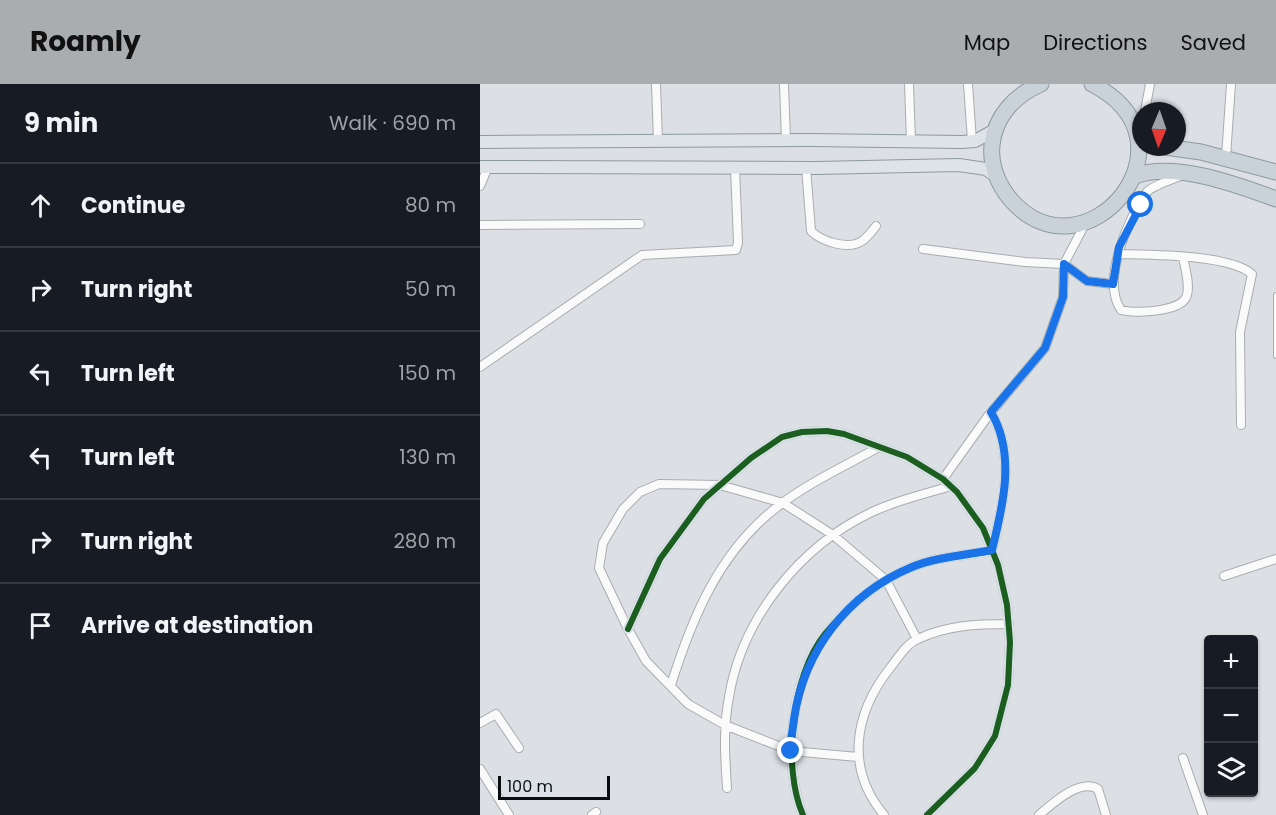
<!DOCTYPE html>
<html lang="en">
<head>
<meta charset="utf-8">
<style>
  body { margin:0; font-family:Poppins,sans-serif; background:#242831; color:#f1f3f6 }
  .controls { position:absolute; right:18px; bottom:18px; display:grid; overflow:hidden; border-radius:6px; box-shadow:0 2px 4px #0004 }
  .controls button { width:54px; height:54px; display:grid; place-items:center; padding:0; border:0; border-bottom:2px solid #363941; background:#171b24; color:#f1f3f6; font:30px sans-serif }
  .compass { position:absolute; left:652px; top:18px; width:54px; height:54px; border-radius:50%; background:#171b24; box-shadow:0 2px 4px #0004; rotate:182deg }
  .scale { position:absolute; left:18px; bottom:15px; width:112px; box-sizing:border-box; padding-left:6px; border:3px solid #0a0d0f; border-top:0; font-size:16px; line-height:21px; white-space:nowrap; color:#0a0d0f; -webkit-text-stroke:4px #d8e1e7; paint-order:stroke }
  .stop { position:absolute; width:18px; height:18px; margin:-14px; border:4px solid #1a73e8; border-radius:50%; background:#fff }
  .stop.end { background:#1a73e8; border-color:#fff; box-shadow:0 2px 6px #0008 }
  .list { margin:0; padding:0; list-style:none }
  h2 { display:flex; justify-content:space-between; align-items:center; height:78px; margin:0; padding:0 24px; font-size:26px }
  h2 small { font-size:20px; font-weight:400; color:#9ea1a6 }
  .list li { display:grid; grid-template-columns:39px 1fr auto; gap:18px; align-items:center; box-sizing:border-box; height:84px; padding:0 24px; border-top:2px solid #363941 }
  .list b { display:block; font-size:22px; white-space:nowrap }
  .list em { font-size:20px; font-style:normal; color:#9ea1a6 }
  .icon { flex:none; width:33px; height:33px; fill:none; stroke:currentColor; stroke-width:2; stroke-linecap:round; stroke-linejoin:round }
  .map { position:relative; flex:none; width:796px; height:731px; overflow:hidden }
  header { display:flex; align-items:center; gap:36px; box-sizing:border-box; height:84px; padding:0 30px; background:#aaadb0; color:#111 }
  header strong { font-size:28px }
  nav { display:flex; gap:33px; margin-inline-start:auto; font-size:21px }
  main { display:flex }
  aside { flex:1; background:#171b24 }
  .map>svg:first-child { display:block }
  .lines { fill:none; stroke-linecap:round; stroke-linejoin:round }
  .lane-casing { stroke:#a9acaf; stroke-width:6 }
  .street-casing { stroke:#a9acaf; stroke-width:10 }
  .primary-casing { stroke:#8d99a0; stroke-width:14 }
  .highway-casing { stroke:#8d99a0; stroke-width:17 }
  .lane { stroke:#fafafb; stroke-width:4 }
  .street { stroke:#fafafb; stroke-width:8 }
  .primary { stroke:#dde3e7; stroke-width:12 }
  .highway { stroke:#c9d2d8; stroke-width:15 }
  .cycleway-casing { stroke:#d8e1e7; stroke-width:10 }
  .cycleway { stroke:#1b5e20; stroke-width:6 }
  .route { stroke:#1a73e8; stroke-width:8 }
</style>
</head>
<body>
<header>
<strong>Roamly</strong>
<nav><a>Map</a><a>Directions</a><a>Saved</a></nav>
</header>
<main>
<aside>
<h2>9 min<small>Walk · 690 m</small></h2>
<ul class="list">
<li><svg class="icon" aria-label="ahead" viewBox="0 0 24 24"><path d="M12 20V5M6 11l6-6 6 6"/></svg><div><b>Continue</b></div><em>80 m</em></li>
<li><svg class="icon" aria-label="right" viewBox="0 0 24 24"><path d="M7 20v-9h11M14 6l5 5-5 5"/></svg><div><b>Turn right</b></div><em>50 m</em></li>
<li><svg class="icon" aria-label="left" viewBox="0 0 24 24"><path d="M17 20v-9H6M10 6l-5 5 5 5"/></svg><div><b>Turn left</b></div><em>150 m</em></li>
<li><svg class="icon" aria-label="left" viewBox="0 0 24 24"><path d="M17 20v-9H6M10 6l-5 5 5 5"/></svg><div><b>Turn left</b></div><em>130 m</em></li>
<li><svg class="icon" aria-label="right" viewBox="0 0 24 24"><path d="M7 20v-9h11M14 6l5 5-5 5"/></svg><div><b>Turn right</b></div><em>280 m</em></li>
<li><svg class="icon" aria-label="arrive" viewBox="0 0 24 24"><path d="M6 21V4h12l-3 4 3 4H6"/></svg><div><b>Arrive at destination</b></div></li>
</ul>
</aside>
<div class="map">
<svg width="796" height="731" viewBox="0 0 796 731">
  <rect width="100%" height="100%" fill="#dce0e4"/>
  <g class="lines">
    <defs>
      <path id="lane" d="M 796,211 L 796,272"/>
      <path id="street" d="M 176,0 L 178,57
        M 304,0 L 306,56
        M 429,0 L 431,57
        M 488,0 L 492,57
        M 665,27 L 670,0
        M 746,73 L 751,0
        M 326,83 L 331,147 C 342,158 369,166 382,157 C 388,153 392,147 396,142
        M 0,102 L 8,83
        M 0,141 L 160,140
        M 443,165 L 545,178 L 584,180 L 607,197 L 633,200
        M 638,170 C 670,171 748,170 772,190 L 760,248 L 761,341
        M 703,173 C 705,185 710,199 707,211 C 703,228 655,230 641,226 C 621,197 648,134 667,108 C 673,101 695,95 705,90
        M 0,283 L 162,171 L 256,166 L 258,159 L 255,83
        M 463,395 L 508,332 L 565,264 L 583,213 L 584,180 L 606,138
        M 744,492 L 796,475
        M 148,545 L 180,475 L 224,415 L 271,374 L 302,353 L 322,348 L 347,347 L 364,350 L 427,373 L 463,395 L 477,408 L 503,444 L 518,481 L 527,521 L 530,558 L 528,601 L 515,652 L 495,684 L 447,731
        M 191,601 C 212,534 239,468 297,423 C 328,399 365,382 399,363
        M 0,639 L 16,630 L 39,664
        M 378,673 L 311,667 L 245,641 L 208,620 L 166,577 L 148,545 L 119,484 L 123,459 L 143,425 L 160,408 L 179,400 L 240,401 L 303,419 L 353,451 L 406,496 L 437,555
        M 703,674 L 723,731
        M 0,685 L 29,731
        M 247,704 C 245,673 243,644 249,613 C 262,534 320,462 392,428 C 417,416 445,410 471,402
        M 112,731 L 116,728
        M 323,731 C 302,683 311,592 345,550 C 367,523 399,497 431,483 C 456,473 487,471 512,467 C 523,423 536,369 511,329
        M 404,731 C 365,684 374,630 410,584 C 418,574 426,560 438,555 C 467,541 498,540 529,540
        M 559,731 C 573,719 600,694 618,705 L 626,731"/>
      <path id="primary" d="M 0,58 L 330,56 L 482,58 L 495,57 L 515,46
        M 0,83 L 336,84 L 479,81 L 506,85 L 516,92"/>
      <path id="highway" d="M 561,0 C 535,11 515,32 512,61 C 510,81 518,101 531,116 C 605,200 726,58 612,0
        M 685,63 L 721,68 L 796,88
        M 655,92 C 694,77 758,101 796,115"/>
    </defs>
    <use href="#lane" class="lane-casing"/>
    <use href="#street" class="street-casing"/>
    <use href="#primary" class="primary-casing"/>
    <use href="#highway" class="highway-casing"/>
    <use href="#lane" class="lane"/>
    <use href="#street" class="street"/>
    <use href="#primary" class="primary"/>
    <use href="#highway" class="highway"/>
    <defs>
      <path id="cycleway" d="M 148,545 L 180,475 L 224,415 L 271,374 L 302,353 L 322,348 L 347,347 L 364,350 L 427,373 L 463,395 L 477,408 L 503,444 L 518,481 L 527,521 L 530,558 L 528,601 L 515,652 L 495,684 L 447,731
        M 323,731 C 302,683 311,592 345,550 C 367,523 399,497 431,483 C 456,473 487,471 512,467 C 523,423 536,369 511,329"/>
    </defs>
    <use href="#cycleway" class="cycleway-casing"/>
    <use href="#cycleway" class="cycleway"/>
  </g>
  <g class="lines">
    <path class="route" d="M 311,667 C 310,657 313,645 314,635 C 324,567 367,510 432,483 C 456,473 487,471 512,466 C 523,422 536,370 511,328 L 565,264 L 583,213 L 584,180 L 607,197 L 633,200 L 639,163 L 661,121"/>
  </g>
</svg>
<div class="controls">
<button>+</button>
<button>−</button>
<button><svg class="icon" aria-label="layers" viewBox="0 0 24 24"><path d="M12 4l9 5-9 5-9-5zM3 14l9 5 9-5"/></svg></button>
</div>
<svg class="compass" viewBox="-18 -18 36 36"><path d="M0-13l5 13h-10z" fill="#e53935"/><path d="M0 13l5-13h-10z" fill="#9ea1a6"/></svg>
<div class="scale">100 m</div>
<div class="stop" style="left:661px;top:121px"></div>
<div class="stop end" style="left:311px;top:667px"></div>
</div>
</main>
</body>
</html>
